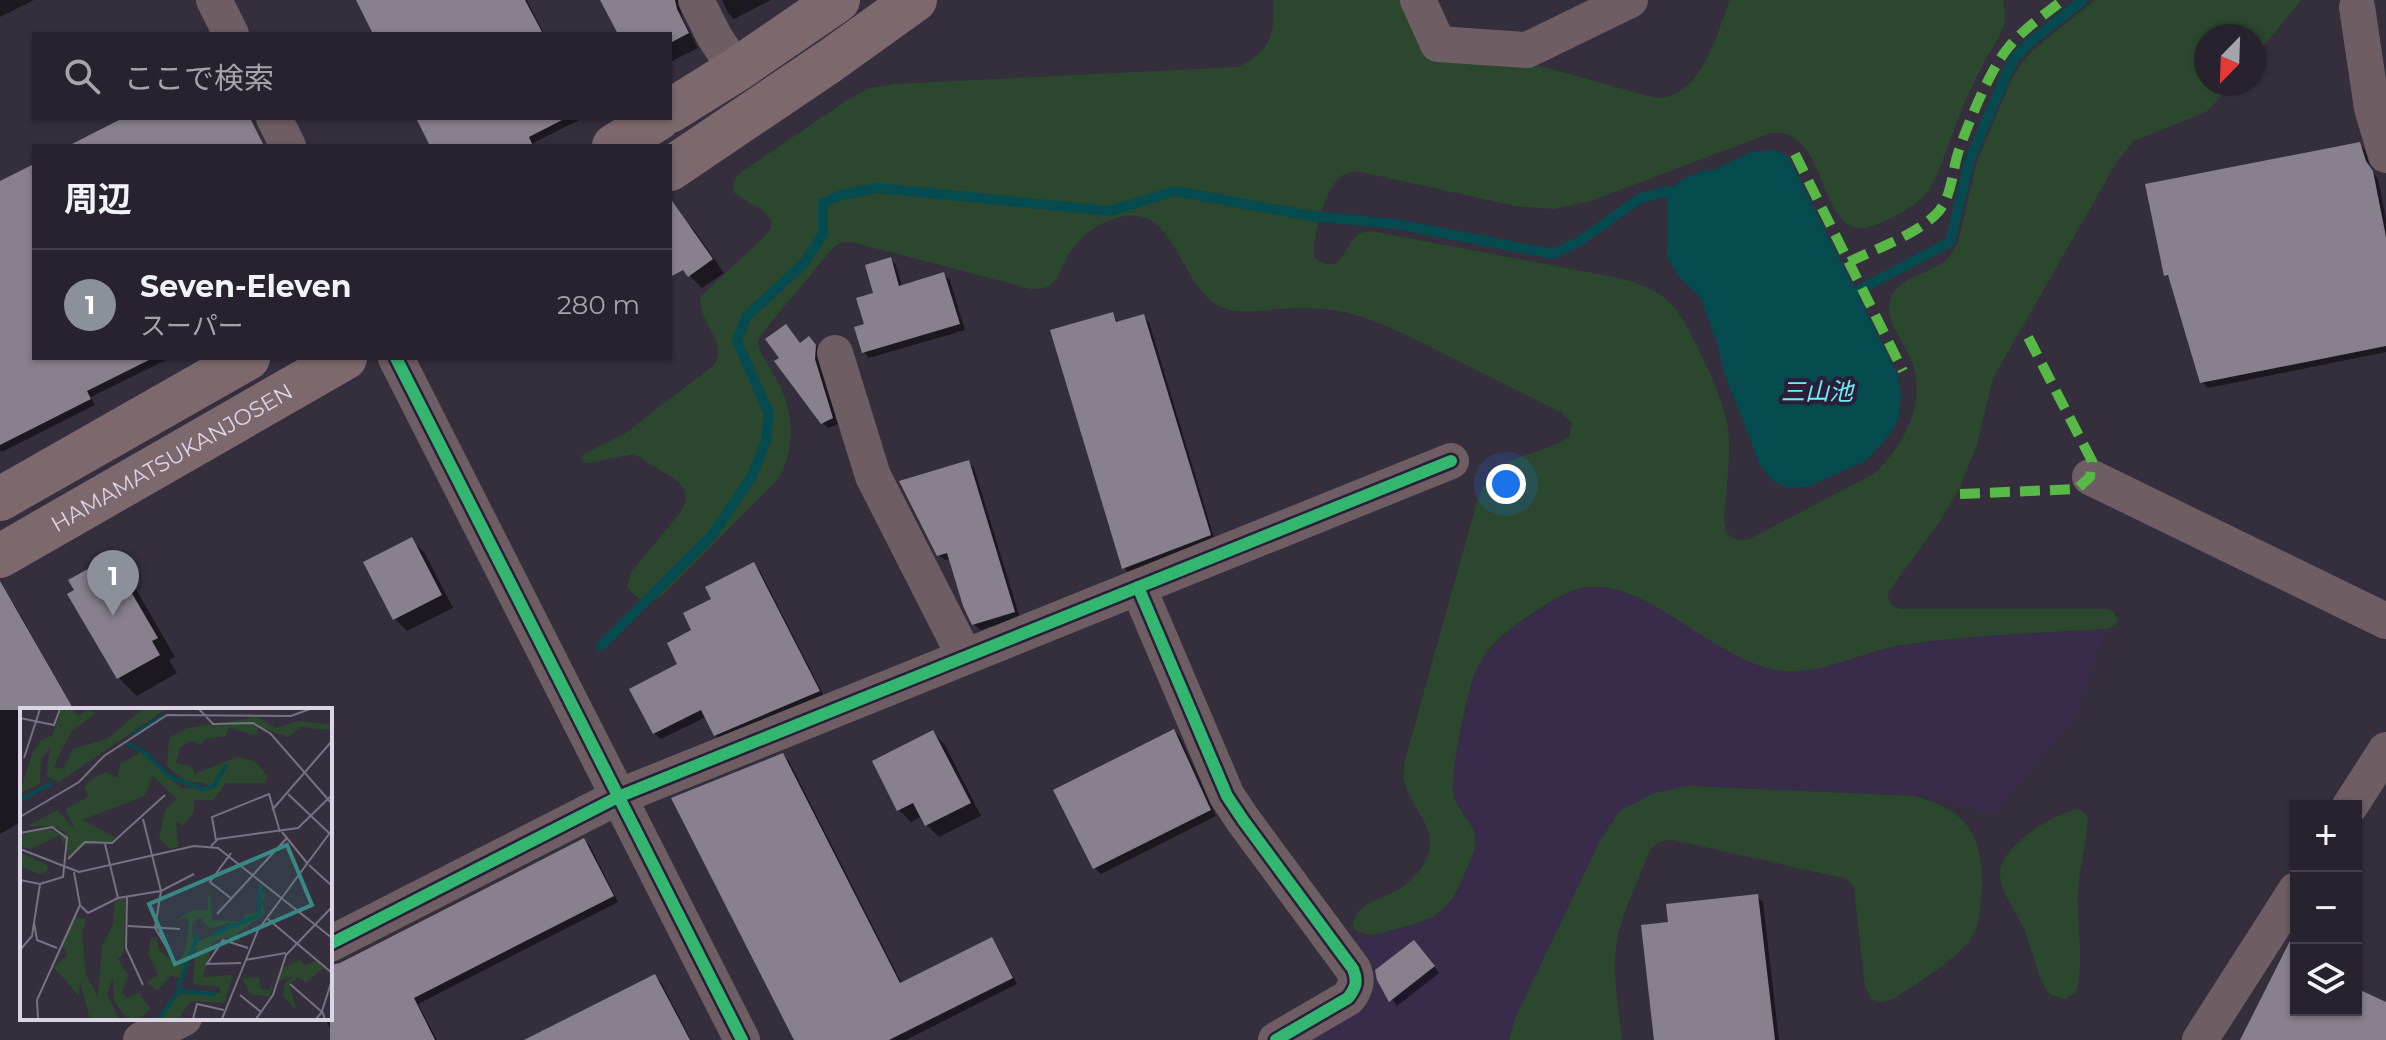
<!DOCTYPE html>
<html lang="ja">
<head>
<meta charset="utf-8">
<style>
  body { margin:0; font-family:Montserrat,"Noto Sans JP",sans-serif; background:#302a36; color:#f1f3f6 }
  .controls { position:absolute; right:24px; bottom:24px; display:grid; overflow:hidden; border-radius:0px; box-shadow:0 2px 6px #0004 }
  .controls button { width:72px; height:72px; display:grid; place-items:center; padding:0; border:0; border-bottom:2px solid #443f4a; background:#28222e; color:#f1f3f6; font:40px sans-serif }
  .compass { position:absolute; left:2194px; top:24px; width:72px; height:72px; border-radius:50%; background:#28222e; box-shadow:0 2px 6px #0004; rotate:203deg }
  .you { position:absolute; left:1506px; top:484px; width:28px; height:28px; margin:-20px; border:6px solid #fff; border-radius:50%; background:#1a73e8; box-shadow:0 0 0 12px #1a73e833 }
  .badge { display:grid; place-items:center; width:52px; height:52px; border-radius:50%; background:#8c9099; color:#fff; font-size:26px; font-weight:700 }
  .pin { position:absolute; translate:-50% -66px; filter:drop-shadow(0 2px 4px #0008) }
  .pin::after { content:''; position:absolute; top:42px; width:28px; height:24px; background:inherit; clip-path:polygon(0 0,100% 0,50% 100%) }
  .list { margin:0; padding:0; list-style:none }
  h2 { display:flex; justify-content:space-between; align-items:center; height:104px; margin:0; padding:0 32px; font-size:34px }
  h2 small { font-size:26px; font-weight:400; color:#a5a4aa }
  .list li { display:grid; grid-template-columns:52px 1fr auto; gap:24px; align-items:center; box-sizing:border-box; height:112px; padding:0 32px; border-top:2px solid #443f4a }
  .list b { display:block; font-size:30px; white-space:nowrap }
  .list p { margin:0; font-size:26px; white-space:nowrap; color:#a5a4aa }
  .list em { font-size:26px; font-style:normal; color:#a5a4aa }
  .icon { flex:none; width:44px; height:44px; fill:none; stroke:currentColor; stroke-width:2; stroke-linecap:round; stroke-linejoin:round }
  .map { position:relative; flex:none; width:2386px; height:1040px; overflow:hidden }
  .search { position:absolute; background:#28222e; box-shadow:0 2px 6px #0004; left:32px; top:32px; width:640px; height:88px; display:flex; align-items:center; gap:20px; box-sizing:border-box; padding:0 28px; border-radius:0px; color:#a5a4aa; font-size:30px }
  .panel { position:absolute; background:#28222e; box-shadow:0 2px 6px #0004; left:32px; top:144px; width:640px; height:216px; border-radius:0px }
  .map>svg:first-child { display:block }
  .built { fill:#392c4b }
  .green { fill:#2b482f }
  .water { fill:#054a4f }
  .shadow { fill:#0007 }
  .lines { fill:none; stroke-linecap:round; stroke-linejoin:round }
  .stream { stroke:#054a4f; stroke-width:10 }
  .building { fill:#88808d }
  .minor { stroke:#6e5e63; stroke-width:36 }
  .major { stroke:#7d696d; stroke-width:44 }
  .quiet { stroke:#58b947; stroke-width:10; stroke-dasharray:20 10; stroke-linecap:butt }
  .cycleway-casing { stroke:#2a1e39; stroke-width:17 }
  .cycleway { stroke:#33b770; stroke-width:12 }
  .labels { text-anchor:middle; stroke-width:8; stroke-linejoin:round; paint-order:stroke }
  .street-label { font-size:22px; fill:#dbd5e6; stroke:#2a1e39 }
  .water-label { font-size:24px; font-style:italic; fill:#70edf6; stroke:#2a1e39 }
  .inset-river { fill:none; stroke:#054a4f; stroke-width:4 }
  .inset-road { fill:none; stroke:#777181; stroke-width:2 }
  .view { fill:#388986; fill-opacity:0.15; stroke:#388986; stroke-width:4 }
  .inset-edge { fill:none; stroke:#dbd5e6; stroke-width:4 }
</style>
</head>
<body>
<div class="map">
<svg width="2386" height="1040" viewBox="0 0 2386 1040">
  <rect width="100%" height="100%" fill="#352e3d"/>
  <path class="built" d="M 1610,587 L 1815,669 L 1898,646 L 1948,639 L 2107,629 L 2076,717 L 1994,814 L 1935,797 L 1688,786 L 1601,839 L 1515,1018 L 1509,1040 L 1296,1040 L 1372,995 L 1374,981 L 1346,942 L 1424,922 L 1457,893 L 1474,850 L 1476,836 L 1453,794 L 1452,779 L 1468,694 L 1475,670 L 1489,650 L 1507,632 L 1556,599 L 1580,588 Z"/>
  <path class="green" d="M 1273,0 L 1404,0 L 1423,42 L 1547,68 L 1656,98 C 1701,98 1717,34 1730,0 L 2003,0 C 2003,5 2006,13 2005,18 C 2004,34 1991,49 1984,62 C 1972,85 1961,110 1952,135 C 1944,155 1938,179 1924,196 C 1914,207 1874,230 1859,228 C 1818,224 1826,127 1771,133 L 1591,201 L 1554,209 L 1515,206 L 1361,172 C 1354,172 1348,171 1343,175 C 1325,185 1312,238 1314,257 C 1348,284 1341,230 1371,231 L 1624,279 C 1642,285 1660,291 1672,305 C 1690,325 1722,396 1727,422 C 1732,454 1726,489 1724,521 C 1726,538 1734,542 1750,539 L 1875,473 C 1905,445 1929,397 1910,357 C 1903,341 1884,318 1890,300 C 1897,278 1927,274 1944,262 C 1951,256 1954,249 1958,242 L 1977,161 L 2012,78 L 2022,63 L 2033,50 L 2095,0 L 2301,0 L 2254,58 L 2254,36 L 2206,36 L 2206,84 L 2233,84 L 2206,112 L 2134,141 L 2118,160 L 1993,378 L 1977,445 L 1959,489 L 1938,524 L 1889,591 L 1888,599 L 1892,606 L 1900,609 L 2108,609 L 2114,613 L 2118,619 L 2115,626 L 2107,629 C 2039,633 1969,635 1902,645 C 1864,651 1822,675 1784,671 C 1715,664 1647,575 1581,588 C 1559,593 1526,617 1508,631 C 1495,641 1484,654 1477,668 C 1468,684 1450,774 1453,792 C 1456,813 1479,824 1475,846 C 1473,856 1468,866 1464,875 C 1448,915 1432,920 1392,930 C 1377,935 1367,938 1353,928 C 1353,904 1378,901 1396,891 C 1409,884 1419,873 1426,860 C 1442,828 1409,809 1404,779 C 1403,773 1405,766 1405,760 L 1478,498 C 1482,491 1485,481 1490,475 C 1508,455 1546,453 1569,437 L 1572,424 L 1562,413 C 1524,394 1486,375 1448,356 C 1416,340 1384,322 1348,313 C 1333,309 1315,308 1300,308 C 1275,307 1245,317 1221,307 C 1180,288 1177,209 1126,216 C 1099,220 1078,237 1065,261 C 1061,269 1057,281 1049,286 C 1044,289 1037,289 1031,289 L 852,242 L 842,242 L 834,247 L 763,332 L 758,341 L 760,351 C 769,367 780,383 786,401 C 794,426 792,459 777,480 L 662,596 C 644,603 639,602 627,586 L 632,571 L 681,512 L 686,501 L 685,490 L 676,480 L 634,454 L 588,463 L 584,463 L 581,457 L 584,454 L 624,434 L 713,366 C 731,342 696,322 701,296 L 765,236 L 771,228 L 771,219 L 763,211 L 734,193 L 733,182 L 740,173 L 846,101 L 870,88 L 895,84 L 1238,67 C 1271,51 1275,35 1273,0 Z
    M 1688,786 L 1915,796 C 1966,811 1982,832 1982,885 C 1981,900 1981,919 1974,933 C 1960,959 1917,982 1893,999 L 1882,1002 L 1872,999 L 1865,987 L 1854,888 L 1848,879 L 1673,840 C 1660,840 1654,843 1648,854 C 1637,884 1620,915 1616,947 C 1612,977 1619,1010 1622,1040 L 1509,1040 L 1515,1018 L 1601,839 L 1620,811 L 1652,794 Z
    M 2078,809 L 2087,815 C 2089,840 2079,865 2078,891 C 2076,924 2085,960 2076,992 L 2065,999 L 2050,995 C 2037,976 2033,953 2025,931 C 2018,913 2000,893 2000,873 C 2001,845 2054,814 2078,809 Z"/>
  <path class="water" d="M 1775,150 L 1788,156 L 1898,375 L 1901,394 L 1899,417 L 1889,436 L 1866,461 L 1807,487 L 1788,488 L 1773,481 L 1760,465 L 1725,375 L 1717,343 L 1700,297 L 1679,277 L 1667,257 L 1668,199 L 1673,187 L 1682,179 L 1706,170 L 1713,170 L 1751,152 Z"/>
  <path class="shadow" d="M 0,0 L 34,0 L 0,17 Z
    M 358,0 L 527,0 L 544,34 L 375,34 Z
    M 603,0 L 682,0 L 680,6 L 682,17 L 698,48 L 670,62 L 670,34 L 620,34 Z
    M 722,0 L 771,0 L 734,19 L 728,13 Z
    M 418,118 L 583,118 L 533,143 L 534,146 L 432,146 Z
    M 2359,144 L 2365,150 L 2371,169 L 2378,179 L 2386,219 L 2386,352 L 2208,388 L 2202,382 L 2172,281 L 2166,275 Z
    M 34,165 L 34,358 L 170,358 L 91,397 L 95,405 L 2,452 L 0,450 L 0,182 Z
    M 683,219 L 695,231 L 724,273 L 702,288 L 690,276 L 670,248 L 670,228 Z
    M 890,259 L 896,265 L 902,287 L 944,274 L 950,280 L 965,330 L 869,358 L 864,352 L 867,325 L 876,295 Z
    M 1112,314 L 1119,323 L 1143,316 L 1149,322 L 1215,541 L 1130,574 L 1124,568 Z
    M 815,344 L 821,353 L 820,366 L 838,424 L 828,428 L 822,422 L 800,345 Z
    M 969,462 L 974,468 L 1020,618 L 980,630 L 974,624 L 950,559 L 945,560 L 939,555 Z
    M 411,540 L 424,552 L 453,608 L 407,631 L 395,619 Z
    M 754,564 L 760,571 L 825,698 L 722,741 L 715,735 L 706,717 L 661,739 L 654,733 L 694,631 L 714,600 Z
    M 95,568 L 103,576 L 116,568 L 134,586 L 175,657 L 169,660 L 177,673 L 137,696 L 119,678 L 70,594 Z
    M 9,600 L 15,606 L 74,710 L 22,710 L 22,821 L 0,834 L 0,606 Z
    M 1174,731 L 1180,737 L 1216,816 L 1101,874 L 1095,868 L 1056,791 Z
    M 933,733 L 945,745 L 981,816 L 939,837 L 927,825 L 922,816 L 911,822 L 899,810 Z
    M 783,755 L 789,761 L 902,984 L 991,940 L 997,946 L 1017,984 L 906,1040 L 792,1040 L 795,1038 Z
    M 584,840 L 590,846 L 618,902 L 418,1004 L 437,1040 L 336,1040 L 325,1018 L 330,1018 L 330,965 L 340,965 Z
    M 1757,897 L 1763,902 L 1779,1040 L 1656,1040 L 1670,924 Z
    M 1420,948 L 1439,973 L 1397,1006 L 1379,979 Z
    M 655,976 L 661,982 L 691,1040 L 529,1040 Z"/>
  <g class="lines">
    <path class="stream" d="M 1857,291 L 1950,242 L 1970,159 L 2006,75 L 2015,58 L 2028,44 L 2083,0
      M 601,646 L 713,534 L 752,476 L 766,440 L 769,414 L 737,341 L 746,317 L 804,263 L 823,234 L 823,203 L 841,195 L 878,188 L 1110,211 L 1175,191 L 1311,216 L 1396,224 L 1553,254 L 1580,241 L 1640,198 L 1671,191"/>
  </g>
  <path class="building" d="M 356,0 L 525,0 L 543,34 L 373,34 Z
    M 600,0 L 675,0 L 677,9 L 689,33 L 670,43 L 670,34 L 618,34 Z
    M 123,118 L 250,118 L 264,146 L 68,146 Z
    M 416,118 L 566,118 L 529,137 L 533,146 L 430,146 Z
    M 2360,142 L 2366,161 L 2373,171 L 2386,237 L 2386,346 L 2200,383 L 2168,275 L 2164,276 L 2145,184 Z
    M 34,164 L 34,358 L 153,358 L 87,391 L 91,399 L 0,445 L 0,181 Z
    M 670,198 L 713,259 L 688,277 L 683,270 L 670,277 Z
    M 891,257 L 899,286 L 944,272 L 960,324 L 862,353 L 854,327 L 864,324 L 856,298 L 873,293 L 865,265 Z
    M 1113,312 L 1116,322 L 1144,314 L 1211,535 L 1122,569 L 1050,330 Z
    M 786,324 L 800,343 L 809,336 L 816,345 L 815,359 L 833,418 L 821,424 L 774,361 L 779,358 L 765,339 Z
    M 969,460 L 1015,612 L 972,625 L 963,606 L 947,553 L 937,556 L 899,481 Z
    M 412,537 L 442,595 L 393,620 L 363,562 Z
    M 754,562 L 820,691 L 714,736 L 701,710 L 653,734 L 629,689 L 677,664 L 667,643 L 691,630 L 683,613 L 711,599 L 705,587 Z
    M 95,565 L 101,574 L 116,566 L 158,638 L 152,641 L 160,655 L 117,679 L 67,594 L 74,590 L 68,580 Z
    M 0,581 L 74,710 L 0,710 Z
    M 1174,729 L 1211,810 L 1093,869 L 1053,790 Z
    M 933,730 L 971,803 L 925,826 L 913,803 L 897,811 L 872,761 Z
    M 783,753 L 900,983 L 992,937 L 1013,978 L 889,1040 L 794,1040 L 671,798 Z
    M 584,838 L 614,896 L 414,998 L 435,1040 L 330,1040 L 330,965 L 340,963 Z
    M 1758,894 L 1775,1040 L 1654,1040 L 1641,925 L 1668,922 L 1666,904 Z
    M 2296,929 L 2296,1010 L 2356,1010 L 2356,988 L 2386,1002 L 2386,1040 L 2240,1040 Z
    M 1414,940 L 1435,966 L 1389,1002 L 1377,980 L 1375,970 Z
    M 655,974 L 690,1040 L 524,1040 Z"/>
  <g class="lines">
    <path class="minor" d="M 214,0 L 231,34
      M 696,0 L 714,36 L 736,70
      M 1418,0 L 1438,44 L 1527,50 L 1630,0
      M 2357,7 L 2372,108 L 2386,155
      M 274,118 L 288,146
      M 835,353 L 873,476 L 965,657
      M 396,358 L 742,1040
      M 2090,477 L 2386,621
      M 1138,587 L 1227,796 L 1243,820 L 1353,969 C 1358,981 1356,988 1348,998 L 1276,1040
      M 2350,806 L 2386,750
      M 330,944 L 618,797 L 1451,461
      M 141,1040 L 184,1018
      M 2200,1040 L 2296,890"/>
    <g class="major">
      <path d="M 670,111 L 736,70 L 838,0"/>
      <path d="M 614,146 L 659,118"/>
      <path d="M 670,169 L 830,61 L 915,0"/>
      <path d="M 0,499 L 248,358"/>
      <path id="s1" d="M 0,556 L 345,358"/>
    </g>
    <path class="quiet" d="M 1795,154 L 1903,371
      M 1849,262 C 1877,248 1919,234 1939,211 C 1952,195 1952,172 1958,153 C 1967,126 1990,69 2008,48 C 2023,29 2044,15 2063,0
      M 1960,494 L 2077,489 L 2090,477 L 2092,461 L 2028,337"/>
    <defs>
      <path id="cycleway" d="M 396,358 L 742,1040
        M 1138,587 L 1227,796 L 1243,820 L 1353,969 C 1358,981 1356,988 1348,998 L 1276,1040
        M 330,944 L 618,797 L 1451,461"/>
    </defs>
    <use href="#cycleway" class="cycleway-casing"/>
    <use href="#cycleway" class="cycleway"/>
  </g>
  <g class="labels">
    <g class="street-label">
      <text dy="8" stroke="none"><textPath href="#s1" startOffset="198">HAMAMATSUKANJOSEN</textPath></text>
    </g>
    <g class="water-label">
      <text x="1817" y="400">三山池</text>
    </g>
  </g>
  <g transform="translate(20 708)">
    <rect width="312" height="312" fill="#352e3d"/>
    <path d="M 41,1 L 53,1 L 58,8 L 67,2 L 76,5 L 53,22 L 41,43 L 34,59 L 43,61 L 53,41 L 87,31 L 123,1 L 146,1 L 39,74 L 26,68 L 30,39 L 21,52 L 20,76 L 0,85 L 12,46 L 20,33 L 33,27 ZM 237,9 L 256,20 L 279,13 L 312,17 L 312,22 L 281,19 L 268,29 L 239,19 L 235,27 L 209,20 L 206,28 L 185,31 L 182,37 L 171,33 L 160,39 L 156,55 L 173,59 L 174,66 L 217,49 L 234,53 L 248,68 L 244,75 L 206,75 L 193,92 L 174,92 L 174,103 L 163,118 L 156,112 L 158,139 L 151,141 L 139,131 L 145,102 L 157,91 L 133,68 L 124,88 L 62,112 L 95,129 L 90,135 L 62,137 L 48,149 L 45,124 L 32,118 L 8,118 L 37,102 L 55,122 L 46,101 L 68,89 L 65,79 L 70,72 L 86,64 L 98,70 L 100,56 L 121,44 L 161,80 L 190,81 L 185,75 L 165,73 L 147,58 L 149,30 L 167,20 ZM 27,120 L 46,129 L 44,137 L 40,127 L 11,141 L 0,138 L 0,127 ZM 0,144 L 27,157 L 28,163 L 18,166 L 0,158 ZM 190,177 L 192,212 L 222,213 L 225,206 L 237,204 L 240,179 L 241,186 L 247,185 L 242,194 L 245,206 L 218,225 L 220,234 L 208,229 L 193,234 L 183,269 L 213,267 L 204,295 L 171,293 L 158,311 L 139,311 L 159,284 L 200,285 L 200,279 L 173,276 L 176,234 L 210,220 L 210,215 L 190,221 L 180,209 L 172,217 L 174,243 L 164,271 L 151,268 L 137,283 L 127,275 L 138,266 L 128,246 L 131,230 L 137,229 L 139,242 L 158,257 L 166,240 L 169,209 L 155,213 L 173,202 L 187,202 ZM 105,190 L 104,245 L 98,251 L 109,268 L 102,283 L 107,290 L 119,285 L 130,300 L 120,311 L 107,311 L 94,293 L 93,269 L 87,286 L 99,311 L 70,311 L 60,274 L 59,288 L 33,259 L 48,247 L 41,235 L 55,209 L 66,211 L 62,225 L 66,267 L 78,289 L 82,238 L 93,216 L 95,193 ZM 279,252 L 285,257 L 297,253 L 303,260 L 286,275 L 278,269 L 269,276 L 277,303 L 263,288 L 265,275 L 275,268 L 259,273 L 261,261 ZM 258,254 L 250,289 L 230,286 L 222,270 L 239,269 L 241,281 L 250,282 Z" fill="#2b482f"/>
    <path class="inset-river" d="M 112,28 L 143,8M 107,35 L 127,46 L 148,68 L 182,81 L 194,78 L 206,57M 0,92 L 32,75M 191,227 L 239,207 L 241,176M 158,281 L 178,226M 139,311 L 159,283 L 196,286"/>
    <path class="inset-road" d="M 179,1 L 193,16 L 233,15 L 251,26 L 312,96M 0,10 L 34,17 L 40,1M 4,50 L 20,1M 268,86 L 309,125M 252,102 L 312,33M 0,109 L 59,74 L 84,48 L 147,7 L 271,8 L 290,1M 123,111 L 141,183 L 135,220 L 156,255M 262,124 L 287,155M 0,125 L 32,119 L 47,130 L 43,169 L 20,176 L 0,172M 196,132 L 192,109 L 249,86 L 260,124M 85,136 L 98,190M 191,138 L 198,131 L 278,120 L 312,87M 0,141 L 59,164 L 174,138 L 198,140 L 312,230M 211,145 L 190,174 L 212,191M 48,151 L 65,134 L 92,135 L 145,87M 289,157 L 312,178M 107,189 L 106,240 L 123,277M 61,198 L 68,205 L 98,190 L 141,183 L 174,166M 197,206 L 267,130M 248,211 L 312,265M 14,214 L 17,232 L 37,240M 108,218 L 160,221M 0,242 L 12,228 L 20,176M 225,252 L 266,245M 221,255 L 187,256 L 203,232 L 228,240M 270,276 L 302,304 L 296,311M 312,279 L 312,308M 220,287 L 241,304M 18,311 L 17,292 L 60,197 L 54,164M 173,311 L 177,296 L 204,302M 202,311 L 238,222 L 312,122M 236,311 L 253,287 L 266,247 L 312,199M 305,311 L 302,303 L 312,272"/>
    <path class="view" d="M 267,137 L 292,197 L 155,256 L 129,196 Z"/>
    <rect width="312" height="312" class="inset-edge"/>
  </g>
</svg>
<div class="controls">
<button>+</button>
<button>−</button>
<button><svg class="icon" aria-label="layers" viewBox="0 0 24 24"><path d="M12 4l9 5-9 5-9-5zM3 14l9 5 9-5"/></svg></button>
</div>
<svg class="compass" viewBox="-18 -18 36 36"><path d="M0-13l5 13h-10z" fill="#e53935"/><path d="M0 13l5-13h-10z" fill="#a5a4aa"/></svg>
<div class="you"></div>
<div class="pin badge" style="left:113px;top:616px">1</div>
<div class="search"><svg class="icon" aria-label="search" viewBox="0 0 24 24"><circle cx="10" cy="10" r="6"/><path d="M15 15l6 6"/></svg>ここで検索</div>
<section class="panel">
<h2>周辺<small></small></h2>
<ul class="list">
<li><span class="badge">1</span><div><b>Seven-Eleven</b><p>スーパー</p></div><em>280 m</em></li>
</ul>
</section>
</div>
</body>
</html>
